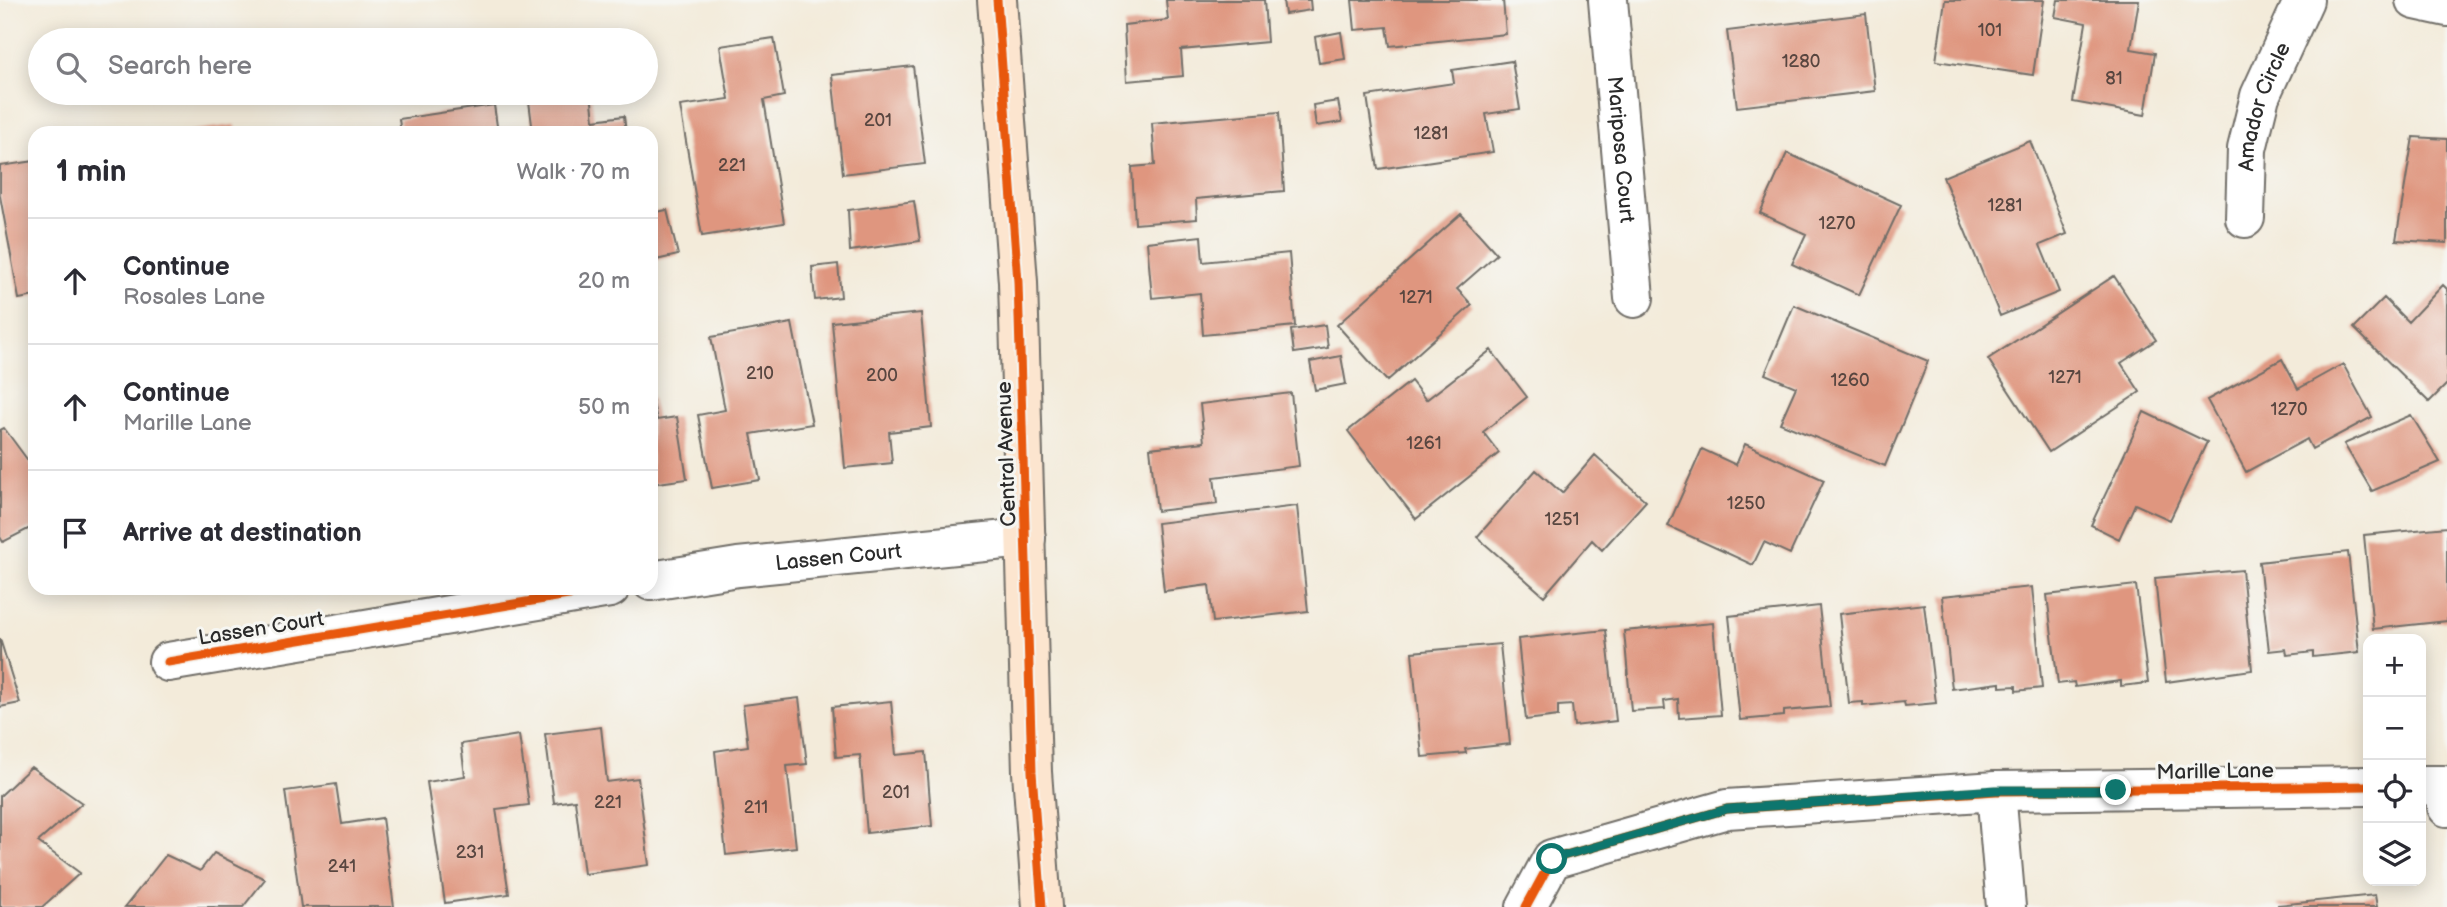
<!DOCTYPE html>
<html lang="en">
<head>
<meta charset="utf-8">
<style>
  body { margin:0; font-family:"Balsamiq Sans",sans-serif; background:#f7f7f7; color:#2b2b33 }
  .controls { position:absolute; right:21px; bottom:21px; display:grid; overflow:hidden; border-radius:14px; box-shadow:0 4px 18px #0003 }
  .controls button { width:63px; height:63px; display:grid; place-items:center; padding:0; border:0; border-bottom:2px solid #e1e1e2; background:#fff; color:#2b2b33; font:35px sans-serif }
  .stop { position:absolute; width:21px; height:21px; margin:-16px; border:5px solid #0f766e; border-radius:50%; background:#fff }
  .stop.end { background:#0f766e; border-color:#fff; box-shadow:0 2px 7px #0008 }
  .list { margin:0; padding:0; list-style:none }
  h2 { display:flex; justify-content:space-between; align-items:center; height:91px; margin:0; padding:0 28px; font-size:30px }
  h2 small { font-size:23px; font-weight:400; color:#7c7c81 }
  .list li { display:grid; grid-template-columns:46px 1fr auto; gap:21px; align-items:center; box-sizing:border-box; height:126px; padding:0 28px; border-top:2px solid #e1e1e2 }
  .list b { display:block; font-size:26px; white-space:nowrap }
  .list p { margin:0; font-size:23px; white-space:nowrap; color:#7c7c81 }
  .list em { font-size:23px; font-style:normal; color:#7c7c81 }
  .icon { flex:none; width:38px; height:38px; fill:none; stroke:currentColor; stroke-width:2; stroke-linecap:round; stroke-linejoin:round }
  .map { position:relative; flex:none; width:2447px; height:907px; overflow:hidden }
  .search { position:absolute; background:#fff; box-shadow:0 4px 18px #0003; left:28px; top:28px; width:630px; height:77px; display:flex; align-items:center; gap:18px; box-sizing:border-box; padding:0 24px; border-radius:38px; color:#7c7c81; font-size:26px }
  .panel { position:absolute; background:#fff; box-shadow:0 4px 18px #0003; left:28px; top:126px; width:630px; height:469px; border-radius:21px }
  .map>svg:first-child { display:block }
  .building { fill:#df967f }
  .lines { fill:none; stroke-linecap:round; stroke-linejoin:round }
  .street-casing { stroke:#716e68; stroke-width:42 }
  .secondary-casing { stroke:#716e68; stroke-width:42 }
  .street { stroke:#fff; stroke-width:38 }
  .secondary { stroke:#fce5cf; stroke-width:38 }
  .cycleway-casing { stroke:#f6f6f2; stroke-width:13 }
  .cycleway { stroke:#e8590c; stroke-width:9 }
  .route { stroke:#0f766e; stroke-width:9 }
  .labels { text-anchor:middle; stroke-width:6; stroke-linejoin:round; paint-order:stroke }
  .number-label { font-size:18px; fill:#584640 }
  .street-label { font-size:21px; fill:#2b2b2b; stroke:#f6f6f2 }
</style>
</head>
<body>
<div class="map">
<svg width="2447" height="907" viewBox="0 0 2447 907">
  <rect width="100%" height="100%" fill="#f6f6f2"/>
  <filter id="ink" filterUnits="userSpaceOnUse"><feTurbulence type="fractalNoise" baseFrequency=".0143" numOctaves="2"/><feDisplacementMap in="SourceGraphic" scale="14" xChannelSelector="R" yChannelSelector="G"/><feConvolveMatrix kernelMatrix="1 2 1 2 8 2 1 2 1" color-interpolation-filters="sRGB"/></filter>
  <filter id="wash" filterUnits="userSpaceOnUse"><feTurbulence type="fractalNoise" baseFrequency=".00686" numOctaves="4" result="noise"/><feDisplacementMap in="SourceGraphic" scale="28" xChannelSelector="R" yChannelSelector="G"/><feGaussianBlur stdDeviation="1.57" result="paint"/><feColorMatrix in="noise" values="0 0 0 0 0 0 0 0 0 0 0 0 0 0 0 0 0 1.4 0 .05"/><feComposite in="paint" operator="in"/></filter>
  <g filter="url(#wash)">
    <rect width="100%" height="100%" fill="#f3ebda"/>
    <g id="blocks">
      <path class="building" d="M 1166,0 L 1264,0 L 1267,42 L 1181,50 L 1183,76 L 1127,81 L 1124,25 L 1168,20 Z
        M 1283,0 L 1310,0 L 1311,10 L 1285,14 Z
        M 1352,0 L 1503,0 L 1506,34 L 1390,46 L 1387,27 L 1355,30 Z
        M 1945,0 L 2044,0 L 2033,75 L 1936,61 Z
        M 2058,0 L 2139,0 L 2131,49 L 2155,53 L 2145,115 L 2073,102 L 2086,23 L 2055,17 Z
        M 1866,14 L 1875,91 L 1737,107 L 1727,31 Z
        M 1341,32 L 1345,59 L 1319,63 L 1315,37 Z
        M 774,38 L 784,96 L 764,100 L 784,223 L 702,236 L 680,106 L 729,99 L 720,46 Z
        M 1512,61 L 1520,109 L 1486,114 L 1493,152 L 1378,169 L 1367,96 L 1454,83 L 1452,70 Z
        M 913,66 L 925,164 L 843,174 L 832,75 Z
        M 528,93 L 591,93 L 594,120 L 624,116 L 626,133 L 533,133 Z
        M 1338,101 L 1342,122 L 1316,126 L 1313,105 Z
        M 494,105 L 498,133 L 401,133 L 399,119 Z
        M 1279,112 L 1284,191 L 1196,199 L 1197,219 L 1135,224 L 1132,167 L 1155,165 L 1152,123 Z
        M 235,125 L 237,133 L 190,133 L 190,131 Z
        M 2413,137 L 2447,139 L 2447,243 L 2396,240 Z
        M 2030,141 L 2067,234 L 2040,245 L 2059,292 L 2000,316 L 1943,177 Z
        M 1787,153 L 1901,205 L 1859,295 L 1792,264 L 1806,234 L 1760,213 Z
        M 35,161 L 35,296 L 19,299 L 0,196 L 0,166 Z
        M 914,201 L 920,241 L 850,251 L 848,210 Z
        M 667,210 L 678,255 L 656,260 L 651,240 L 651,213 Z
        M 1461,214 L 1497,254 L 1457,289 L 1472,305 L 1387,381 L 1337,325 Z
        M 1201,236 L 1203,262 L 1289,253 L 1295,326 L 1203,335 L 1200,293 L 1152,298 L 1147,242 Z
        M 838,264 L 841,297 L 815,300 L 812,267 Z
        M 2114,276 L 2156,340 L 2121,363 L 2140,392 L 2049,452 L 1988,359 Z
        M 2443,285 L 2447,289 L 2447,384 L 2429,402 L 2354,328 L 2384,298 L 2408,322 Z
        M 1794,305 L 1928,361 L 1885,466 L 1780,423 L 1796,387 L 1765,374 Z
        M 921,313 L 931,427 L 889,432 L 892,463 L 845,468 L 832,322 Z
        M 792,323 L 812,424 L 751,434 L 760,480 L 712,488 L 698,415 L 725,410 L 711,337 Z
        M 1325,325 L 1328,348 L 1294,353 L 1291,330 Z
        M 1491,350 L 1527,397 L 1483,432 L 1499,453 L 1416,519 L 1348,431 L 1411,381 L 1426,400 Z
        M 1341,356 L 1346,384 L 1315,390 L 1310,362 Z
        M 2282,359 L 2298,389 L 2343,364 L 2372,417 L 2312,449 L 2307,439 L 2246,472 L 2207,400 Z
        M 1291,393 L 1299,466 L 1214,477 L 1217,504 L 1157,511 L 1150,448 L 1204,442 L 1200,404 Z
        M 651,395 L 657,420 L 677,417 L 687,479 L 651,484 Z
        M 2144,412 L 2207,442 L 2170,520 L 2135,504 L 2119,539 L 2091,525 Z
        M 2411,415 L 2440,462 L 2372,491 L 2344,444 Z
        M 4,428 L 35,470 L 35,535 L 30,528 L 3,542 L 0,537 L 0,430 Z
        M 1745,444 L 1824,480 L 1790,554 L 1764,542 L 1753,565 L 1668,526 L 1702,449 L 1736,465 Z
        M 1595,455 L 1646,501 L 1602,550 L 1592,540 L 1544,596 L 1477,537 L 1536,470 L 1562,493 Z
        M 1297,506 L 1308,611 L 1213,622 L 1209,585 L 1164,591 L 1157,523 Z
        M 2447,527 L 2447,621 L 2373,629 L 2364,535 Z
        M 2348,552 L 2359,652 L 2313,657 L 2313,652 L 2287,655 L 2286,649 L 2269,651 L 2259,562 Z
        M 2242,570 L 2252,670 L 2166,682 L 2155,578 Z
        M 2136,585 L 2148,683 L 2121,686 L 2121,681 L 2075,687 L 2074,682 L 2058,684 L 2047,595 Z
        M 2032,587 L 2042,688 L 2016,691 L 2016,686 L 2000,687 L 2000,683 L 1952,689 L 1942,596 Z
        M 1924,604 L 1936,703 L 1905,706 L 1904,702 L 1863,706 L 1863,702 L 1849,703 L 1839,614 Z
        M 1819,606 L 1830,707 L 1784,711 L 1784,716 L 1740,720 L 1729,616 Z
        M 1713,623 L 1721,715 L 1679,718 L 1678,699 L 1664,701 L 1665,709 L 1631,711 L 1624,631 Z
        M 1606,630 L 1616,721 L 1574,726 L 1572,705 L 1558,706 L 1558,716 L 1526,720 L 1518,639 Z
        M 0,639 L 20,703 L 0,707 Z
        M 1500,644 L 1510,744 L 1465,749 L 1466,753 L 1422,757 L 1412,652 Z
        M 799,698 L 807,764 L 787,766 L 796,847 L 726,855 L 715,751 L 748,746 L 743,705 Z
        M 891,701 L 896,755 L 926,752 L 932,826 L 867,833 L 860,755 L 836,757 L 832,707 Z
        M 601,727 L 607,782 L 638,778 L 649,865 L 584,874 L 575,800 L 554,803 L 545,734 Z
        M 519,735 L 529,805 L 496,809 L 509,894 L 445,903 L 427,782 L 465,776 L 461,744 Z
        M 31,767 L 82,803 L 38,842 L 80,873 L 42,907 L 0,907 L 0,796 Z
        M 336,784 L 342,824 L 382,818 L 394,907 L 301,907 L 285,791 Z
        M 214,853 L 265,879 L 243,907 L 125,907 L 166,855 L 200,871 Z
        M 2375,895 L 2377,907 L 2278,907 L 2278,905 Z"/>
    </g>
  </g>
  <g filter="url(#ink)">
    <use href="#blocks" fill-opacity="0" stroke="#716e68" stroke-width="2"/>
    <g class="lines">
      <defs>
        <g id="street">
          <path id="s1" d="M 1608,0 L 1634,298"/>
          <path d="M 2415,0 L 2447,7"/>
          <path id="s2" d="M 2245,218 L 2247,149 L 2260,96 L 2304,0"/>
          <path id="s3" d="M 651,581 L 738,567 L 1026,538"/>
          <path d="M 168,662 L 610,588"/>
          <path d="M 2421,785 L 2444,785 L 2447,807"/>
          <path d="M 1996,791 L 2006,907"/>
          <path d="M 1526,907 L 1552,859 L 1727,809 L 1996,791 L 2368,786"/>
        </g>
        <path id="secondary" d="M 997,0 L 1018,282 L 1032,772 L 1042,907"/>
      </defs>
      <use href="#street" class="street-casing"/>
      <use href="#secondary" class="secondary-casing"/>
      <use href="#street" class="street"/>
      <use href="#secondary" class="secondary"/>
      <defs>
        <path id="cycleway" d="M 997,0 L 1018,282 L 1032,772 L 1042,907
          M 168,662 L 610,588
          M 1526,907 L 1552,859 L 1727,809 L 1996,791 L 2368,786"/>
      </defs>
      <use href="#cycleway" class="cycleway-casing"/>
      <use href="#cycleway" class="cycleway"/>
    </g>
  </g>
  <g class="lines" filter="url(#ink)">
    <path class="route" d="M 1552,859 L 1727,809 L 1996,790 L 2116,790"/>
  </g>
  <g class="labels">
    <g class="number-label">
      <text x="1990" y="36">101</text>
      <text x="1801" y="67">1280</text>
      <text x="2114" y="84">81</text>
      <text x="878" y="126">201</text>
      <text x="1431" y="139">1281</text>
      <text x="732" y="171">221</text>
      <text x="2005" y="211">1281</text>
      <text x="1837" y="229">1270</text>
      <text x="1416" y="303">1271</text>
      <text x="760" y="379">210</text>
      <text x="882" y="381">200</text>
      <text x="2065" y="383">1271</text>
      <text x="1850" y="386">1260</text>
      <text x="2289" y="415">1270</text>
      <text x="1424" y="449">1261</text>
      <text x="1746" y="509">1250</text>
      <text x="1562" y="525">1251</text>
      <text x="896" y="798">201</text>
      <text x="608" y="808">221</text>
      <text x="756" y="813">211</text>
      <text x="470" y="858">231</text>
      <text x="342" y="872">241</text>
    </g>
    <g class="street-label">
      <text dy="7" stroke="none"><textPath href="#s2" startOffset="114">Amador Circle</textPath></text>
      <text dy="7" stroke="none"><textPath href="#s1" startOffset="150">Mariposa Court</textPath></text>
      <text transform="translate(1006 454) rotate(-92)" y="7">Central Avenue</text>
      <text dy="7" stroke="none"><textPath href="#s3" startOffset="189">Lassen Court</textPath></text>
      <text transform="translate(261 628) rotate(-9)" y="7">Lassen Court</text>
      <text transform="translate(2215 771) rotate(-1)" y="7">Marille Lane</text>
    </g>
  </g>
</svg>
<div class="controls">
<button>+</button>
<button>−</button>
<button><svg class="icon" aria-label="locate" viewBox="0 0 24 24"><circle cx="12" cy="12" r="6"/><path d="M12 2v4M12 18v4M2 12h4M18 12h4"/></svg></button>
<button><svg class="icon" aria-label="layers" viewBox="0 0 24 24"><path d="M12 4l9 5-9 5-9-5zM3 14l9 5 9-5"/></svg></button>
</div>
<div class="stop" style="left:1552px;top:859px"></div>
<div class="stop end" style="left:2116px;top:790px"></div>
<div class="search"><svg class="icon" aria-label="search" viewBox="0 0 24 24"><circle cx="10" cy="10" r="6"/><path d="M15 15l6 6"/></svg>Search here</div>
<section class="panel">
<h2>1 min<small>Walk · 70 m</small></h2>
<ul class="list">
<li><svg class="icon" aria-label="ahead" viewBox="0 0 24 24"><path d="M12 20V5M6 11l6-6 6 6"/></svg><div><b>Continue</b><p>Rosales Lane</p></div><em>20 m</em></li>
<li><svg class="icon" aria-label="ahead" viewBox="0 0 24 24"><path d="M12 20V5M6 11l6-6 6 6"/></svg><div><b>Continue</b><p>Marille Lane</p></div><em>50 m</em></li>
<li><svg class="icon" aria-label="arrive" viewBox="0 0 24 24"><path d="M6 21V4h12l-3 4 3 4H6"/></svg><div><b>Arrive at destination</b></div></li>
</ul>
</section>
</div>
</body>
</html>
